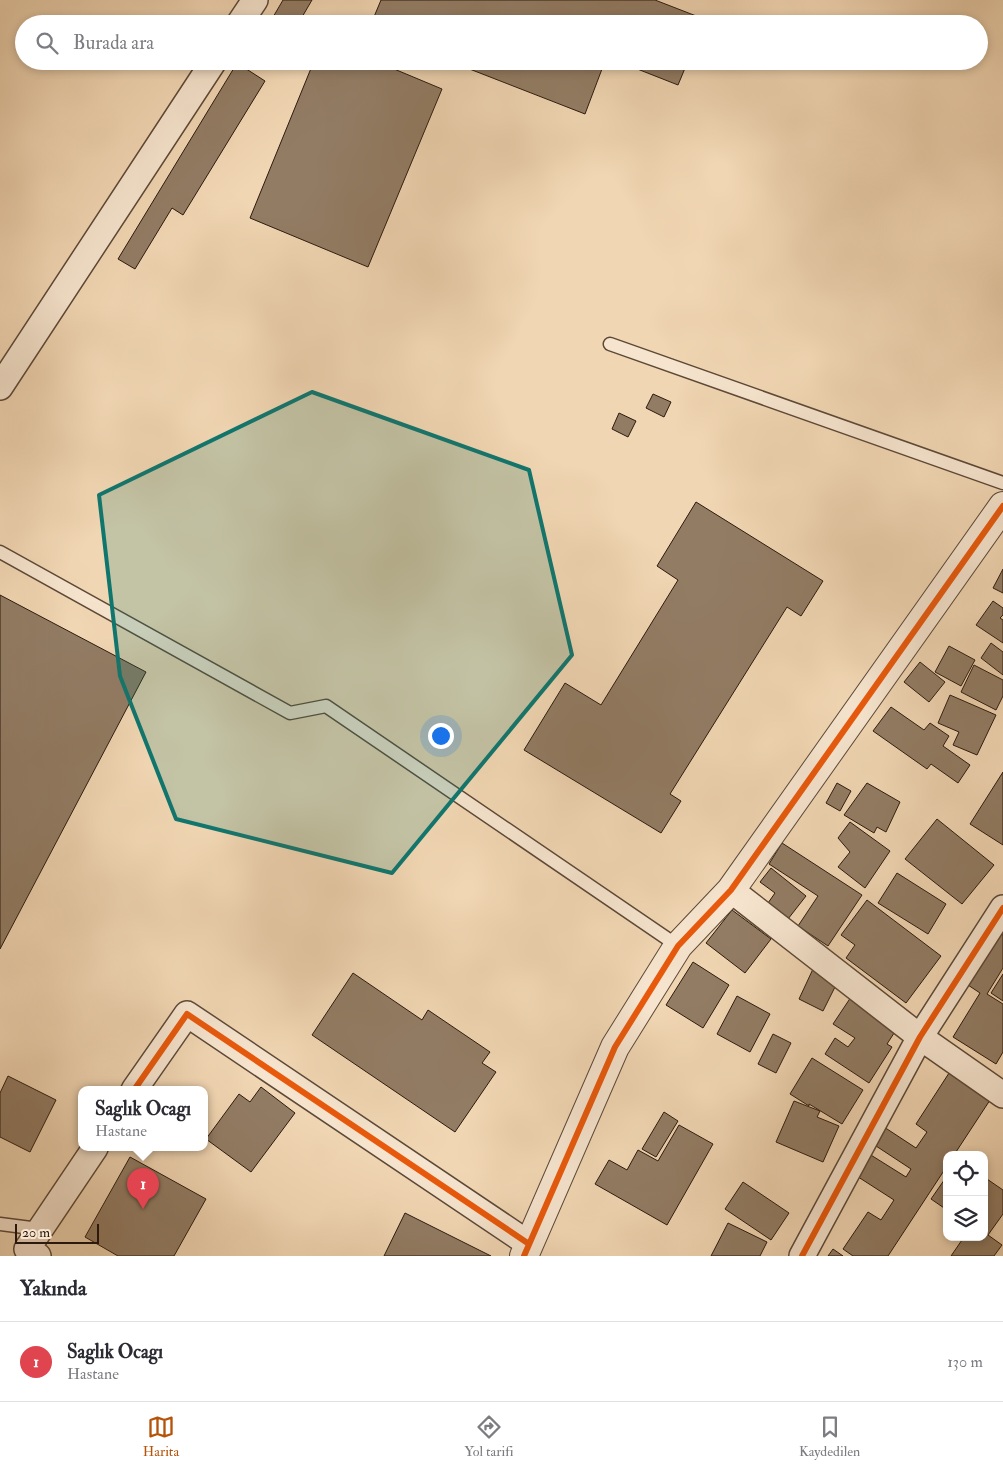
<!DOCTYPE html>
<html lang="tr">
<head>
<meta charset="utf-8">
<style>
  body { margin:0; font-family:"IM FELL Double Pica",serif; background:#f7f7f7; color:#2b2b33 }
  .controls { position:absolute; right:15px; bottom:15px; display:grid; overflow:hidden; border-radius:10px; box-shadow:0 2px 8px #0003 }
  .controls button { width:45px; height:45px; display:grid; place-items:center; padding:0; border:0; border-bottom:1px solid #e1e1e2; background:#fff; color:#2b2b33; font:25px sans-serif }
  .scale { position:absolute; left:15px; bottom:12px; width:84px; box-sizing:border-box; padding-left:5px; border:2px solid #2c1a0e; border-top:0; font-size:14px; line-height:18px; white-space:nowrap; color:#2c1a0e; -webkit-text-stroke:4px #f6e4ce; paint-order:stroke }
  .you { position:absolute; left:440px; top:735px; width:18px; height:18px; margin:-12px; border:4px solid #fff; border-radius:50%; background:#1a73e8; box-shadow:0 0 0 8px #1a73e833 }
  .badge { display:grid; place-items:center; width:32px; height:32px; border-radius:50%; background:#b45309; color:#fff; font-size:16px; font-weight:700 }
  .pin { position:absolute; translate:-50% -41px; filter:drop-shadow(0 1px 2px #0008) }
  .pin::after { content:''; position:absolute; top:26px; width:18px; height:15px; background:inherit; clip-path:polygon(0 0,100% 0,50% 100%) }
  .popup { position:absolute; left:78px; top:1086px; width:130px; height:65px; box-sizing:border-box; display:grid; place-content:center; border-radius:10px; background:#fff; filter:drop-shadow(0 1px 4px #0005); font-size:16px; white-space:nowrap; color:#7c7c81 }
  .popup b { font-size:19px; color:#2b2b33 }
  .popup::after { content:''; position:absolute; left:50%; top:100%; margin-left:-10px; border:10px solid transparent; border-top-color:#fff }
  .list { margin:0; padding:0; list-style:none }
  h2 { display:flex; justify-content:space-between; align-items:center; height:65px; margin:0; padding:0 20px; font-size:21px }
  h2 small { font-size:16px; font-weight:400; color:#7c7c81 }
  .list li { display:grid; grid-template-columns:32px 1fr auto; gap:15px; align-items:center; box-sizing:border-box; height:80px; padding:0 20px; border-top:1px solid #e1e1e2 }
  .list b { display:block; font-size:19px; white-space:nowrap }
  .list p { margin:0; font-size:16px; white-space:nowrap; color:#7c7c81 }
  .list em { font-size:16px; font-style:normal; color:#7c7c81 }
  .icon { flex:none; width:28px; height:28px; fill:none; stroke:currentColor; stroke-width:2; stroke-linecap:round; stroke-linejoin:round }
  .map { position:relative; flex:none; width:1003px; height:1256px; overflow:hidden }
  .search { position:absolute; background:#fff; box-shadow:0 2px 8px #0003; left:15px; right:15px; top:15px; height:55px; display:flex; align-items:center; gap:12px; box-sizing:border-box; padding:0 18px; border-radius:28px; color:#7c7c81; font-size:19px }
  .sheet { height:145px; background:#fff }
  nav { display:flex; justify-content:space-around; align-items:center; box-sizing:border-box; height:70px; border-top:1px solid #e1e1e2; background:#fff; font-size:14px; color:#7c7c81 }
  nav a { display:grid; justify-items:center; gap:2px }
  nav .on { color:#b45309 }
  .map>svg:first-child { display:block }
  .building { fill:#927c64; stroke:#2c1a0e }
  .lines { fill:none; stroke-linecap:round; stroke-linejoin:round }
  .service-casing { stroke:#5d4937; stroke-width:15 }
  .minor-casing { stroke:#5d4937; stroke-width:28 }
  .tertiary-casing { stroke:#5d4937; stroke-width:30 }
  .service { stroke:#f6e4ce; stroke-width:12 }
  .minor { stroke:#f6e4ce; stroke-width:25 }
  .tertiary { stroke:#f6e4ce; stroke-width:28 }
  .cycleway-casing { stroke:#f6e4ce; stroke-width:9 }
  .cycleway { stroke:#e8590c; stroke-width:6 }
  .marked { fill:#0f766e; fill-opacity:0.2; stroke:#0f766e; stroke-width:4; stroke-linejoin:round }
</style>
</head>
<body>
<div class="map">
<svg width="1003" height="1256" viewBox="0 0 1003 1256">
  <rect width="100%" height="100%" fill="#f1d6b3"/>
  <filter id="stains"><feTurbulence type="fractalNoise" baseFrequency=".004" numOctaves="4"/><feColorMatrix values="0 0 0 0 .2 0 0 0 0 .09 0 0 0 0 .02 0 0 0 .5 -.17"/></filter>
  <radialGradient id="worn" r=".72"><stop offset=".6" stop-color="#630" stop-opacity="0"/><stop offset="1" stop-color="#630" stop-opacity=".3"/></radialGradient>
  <path class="building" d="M 283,0 L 312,0 L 298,24 L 269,24 Z
    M 381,0 L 655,0 L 704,19 L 702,24 L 371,24 Z
    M 262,61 L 275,61 L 271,67 Z
    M 314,61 L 375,61 L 442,89 L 368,267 L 250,218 Z
    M 449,61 L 605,61 L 585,114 Z
    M 617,61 L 688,61 L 678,85 Z
    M 237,63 L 265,81 L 183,215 L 172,208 L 135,269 L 118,259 Z
    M 653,394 L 671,402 L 664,417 L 646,408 Z
    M 619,413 L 636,421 L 628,437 L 612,429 Z
    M 696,502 L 823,581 L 801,616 L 787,607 L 670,794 L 681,801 L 661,833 L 524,750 L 565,683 L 601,705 L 678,580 L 657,566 Z
    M 1003,569 L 1003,593 L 993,588 Z
    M 0,595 L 146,672 L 0,949 Z
    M 993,601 L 1003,608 L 1003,615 L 1000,618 L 1003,620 L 1003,643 L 976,625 Z
    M 991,643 L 1003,652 L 1003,675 L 981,658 Z
    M 949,646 L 975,660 L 961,686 L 935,672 Z
    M 920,662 L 945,682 L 929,702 L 904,682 Z
    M 974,665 L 1003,680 L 1003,696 L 996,710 L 961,692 Z
    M 950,695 L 996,715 L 977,755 L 953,745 L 959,732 L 938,723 Z
    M 891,707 L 924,730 L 930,723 L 949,736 L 943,746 L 970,765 L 958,783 L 931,764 L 927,769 L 873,731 Z
    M 1003,772 L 1003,845 L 970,824 Z
    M 837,783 L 851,791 L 840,811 L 826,803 Z
    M 867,783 L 900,802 L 886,832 L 877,827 L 874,833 L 844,815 Z
    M 937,819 L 994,865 L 962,904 L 905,859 Z
    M 850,822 L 890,851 L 865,888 L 838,867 L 850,852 L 838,838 Z
    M 782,843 L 862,895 L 828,946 L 798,926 L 818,896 L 769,864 Z
    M 771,868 L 806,896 L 788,919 L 768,903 L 775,893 L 760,882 Z
    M 897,873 L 946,904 L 928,934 L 878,903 Z
    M 867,900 L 941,956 L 906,1003 L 846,958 L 855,945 L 841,935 Z
    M 732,910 L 771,939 L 745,973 L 706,943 Z
    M 993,928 L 1003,935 L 1003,968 L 987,994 L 1003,1004 L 1003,1052 L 996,1064 L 953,1037 L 980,993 L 959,979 Z
    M 693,962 L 729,985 L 703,1028 L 666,1005 Z
    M 813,969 L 838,981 L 823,1011 L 799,999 Z
    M 353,973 L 422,1020 L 428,1010 L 490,1052 L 482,1063 L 496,1072 L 455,1132 L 312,1035 Z
    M 1003,974 L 1003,1001 L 991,993 Z
    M 737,996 L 770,1014 L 750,1052 L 717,1034 Z
    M 851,997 L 898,1027 L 887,1044 L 892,1047 L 869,1083 L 825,1054 L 835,1038 L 848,1047 L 855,1038 L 833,1024 Z
    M 773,1034 L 791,1043 L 776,1073 L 758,1064 Z
    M 812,1058 L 863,1090 L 842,1124 L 809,1104 L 809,1106 L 790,1094 Z
    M 951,1070 L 992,1097 L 954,1155 L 947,1155 L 947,1166 L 888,1256 L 853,1256 L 843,1249 L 868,1212 L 881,1220 L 894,1200 L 852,1173 L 866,1152 L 906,1177 L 911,1169 L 873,1144 L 884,1127 L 916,1148 L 927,1132 L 916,1124 Z
    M 8,1076 L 56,1100 L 30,1152 L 0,1137 L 0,1093 Z
    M 261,1087 L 295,1113 L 251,1172 L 206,1139 L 239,1094 L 250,1102 Z
    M 794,1101 L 820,1111 L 817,1117 L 839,1126 L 823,1162 L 776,1142 Z
    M 664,1112 L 678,1121 L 656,1157 L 642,1149 Z
    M 679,1125 L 713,1144 L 667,1225 L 595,1184 L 609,1160 L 627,1170 L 638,1150 L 658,1161 Z
    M 130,1157 L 206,1199 L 174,1256 L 118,1256 L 85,1237 Z
    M 947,1176 L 947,1210 L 931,1199 Z
    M 984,1177 L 1003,1190 L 1003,1214 L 988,1235 L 1002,1245 L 994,1256 L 951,1256 L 964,1237 L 984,1237 Z
    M 743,1182 L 789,1213 L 771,1240 L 725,1209 Z
    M 405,1213 L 491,1256 L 384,1256 Z
    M 728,1223 L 767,1242 L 760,1256 L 711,1256 Z
    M 833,1249 L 843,1256 L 828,1256 Z"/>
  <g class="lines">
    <defs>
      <path id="service" d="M 610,344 L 1003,483
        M 0,552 L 290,713 L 326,706 L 678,946
        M 0,1224 L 39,1229"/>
      <path id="minor" d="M 239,24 L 255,0
        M 0,387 L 214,61
        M 731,890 L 920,1037 L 1003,1095
        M 134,1090 L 187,1014 L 529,1244
        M 38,1256 L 27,1249 L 95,1148
        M 802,1256 L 920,1037 L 1003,908"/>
      <path id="tertiary" d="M 524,1256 L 615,1047 L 678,946 L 731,890 L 1003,506"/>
    </defs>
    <use href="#service" class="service-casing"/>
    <use href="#minor" class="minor-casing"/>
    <use href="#tertiary" class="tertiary-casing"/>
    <use href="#service" class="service"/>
    <use href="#minor" class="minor"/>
    <use href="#tertiary" class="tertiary"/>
    <defs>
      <path id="cycleway" d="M 134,1090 L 187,1014 L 529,1244
        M 524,1256 L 615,1047 L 678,946 L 731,890 L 1003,506
        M 802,1256 L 920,1037 L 1003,908"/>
    </defs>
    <use href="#cycleway" class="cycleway-casing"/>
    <use href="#cycleway" class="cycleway"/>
  </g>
  <path class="marked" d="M 312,392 L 529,470 L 572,655 L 392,873 L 176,819 L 120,676 L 99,495 Z"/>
  <rect width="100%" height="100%" filter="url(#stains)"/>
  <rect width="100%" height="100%" fill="url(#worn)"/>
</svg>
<div class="controls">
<button><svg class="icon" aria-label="locate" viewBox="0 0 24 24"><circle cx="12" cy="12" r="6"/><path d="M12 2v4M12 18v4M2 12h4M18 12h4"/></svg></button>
<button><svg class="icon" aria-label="layers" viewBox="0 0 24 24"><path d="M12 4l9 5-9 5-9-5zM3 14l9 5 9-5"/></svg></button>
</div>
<div class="scale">20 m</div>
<div class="you"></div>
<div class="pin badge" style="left:143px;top:1209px;background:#e0444e">1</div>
<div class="popup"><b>Saglık Ocagı</b>Hastane</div>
<div class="search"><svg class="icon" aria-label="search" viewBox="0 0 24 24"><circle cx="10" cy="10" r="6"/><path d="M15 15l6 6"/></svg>Burada ara</div>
</div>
<section class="sheet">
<h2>Yakında<small></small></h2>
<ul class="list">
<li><span class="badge" style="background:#e0444e">1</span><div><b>Saglık Ocagı</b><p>Hastane</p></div><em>130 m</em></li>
</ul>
</section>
<nav>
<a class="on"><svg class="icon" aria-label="map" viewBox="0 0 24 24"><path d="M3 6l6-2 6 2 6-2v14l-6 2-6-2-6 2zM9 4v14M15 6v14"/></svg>Harita</a>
<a><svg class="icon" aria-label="directions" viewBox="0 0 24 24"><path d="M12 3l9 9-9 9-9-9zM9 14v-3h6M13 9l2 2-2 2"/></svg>Yol tarifi</a>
<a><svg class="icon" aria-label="saved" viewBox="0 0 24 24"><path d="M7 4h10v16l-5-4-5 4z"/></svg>Kaydedilen</a>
</nav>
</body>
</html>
